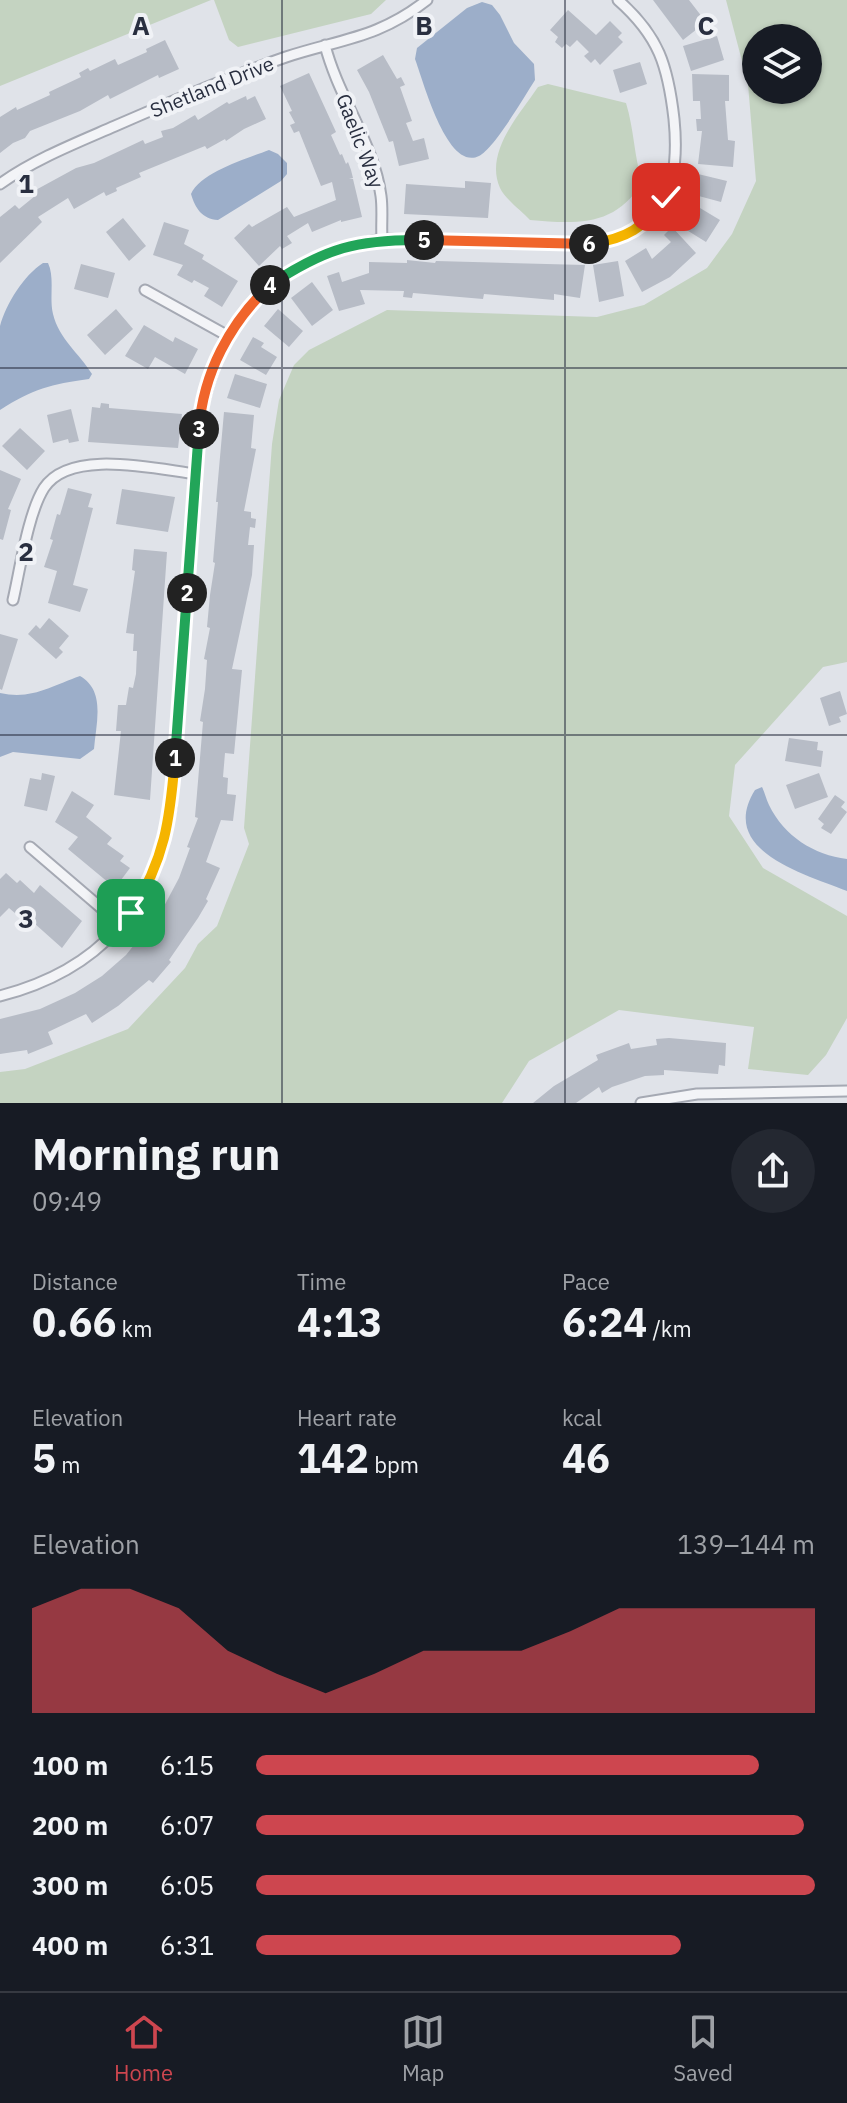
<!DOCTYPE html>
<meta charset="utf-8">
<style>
body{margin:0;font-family:"IBM Plex Sans",sans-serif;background:#242831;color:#f1f3f6;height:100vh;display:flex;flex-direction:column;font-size:30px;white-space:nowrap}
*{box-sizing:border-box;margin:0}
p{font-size:26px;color:#9ea1a6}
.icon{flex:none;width:44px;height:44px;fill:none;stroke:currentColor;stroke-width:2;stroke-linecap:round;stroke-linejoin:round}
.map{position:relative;height:1103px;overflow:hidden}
.drawer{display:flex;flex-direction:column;background:#171b24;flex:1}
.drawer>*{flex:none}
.controls{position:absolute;left:742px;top:24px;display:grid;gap:16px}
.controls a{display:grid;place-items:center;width:80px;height:80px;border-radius:50%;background:#171b24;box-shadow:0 2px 6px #0004;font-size:40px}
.pin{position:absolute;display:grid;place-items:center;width:68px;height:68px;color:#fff;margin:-34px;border-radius:16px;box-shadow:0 4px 12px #0006}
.km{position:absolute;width:40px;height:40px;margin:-20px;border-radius:50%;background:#222;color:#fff;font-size:22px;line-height:40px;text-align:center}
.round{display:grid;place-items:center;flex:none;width:84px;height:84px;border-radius:42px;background:#242831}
.head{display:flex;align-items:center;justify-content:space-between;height:136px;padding:0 32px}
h1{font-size:44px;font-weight:700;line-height:60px}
.metrics{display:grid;grid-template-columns:repeat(3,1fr);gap:12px;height:136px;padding:8px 32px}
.metrics div{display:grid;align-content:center}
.metrics b{font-size:40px;font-weight:700}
.metrics small{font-size:22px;font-weight:400}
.metrics p{font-size:22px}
.chart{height:224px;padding:16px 32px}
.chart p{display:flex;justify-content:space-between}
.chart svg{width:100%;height:144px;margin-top:8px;fill:#cd464f;opacity:.7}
ul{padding:0 32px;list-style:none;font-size:26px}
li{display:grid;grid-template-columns:128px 96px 1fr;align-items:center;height:60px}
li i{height:20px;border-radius:10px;background:#cd464f}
.tabs{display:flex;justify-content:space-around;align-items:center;height:112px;border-top:2px solid #363941;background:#171b24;font-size:22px;color:#9ea1a6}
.tabs a{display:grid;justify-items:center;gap:4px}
.tabs .on{color:#cd464f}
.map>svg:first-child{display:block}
.green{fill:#c4d3c1;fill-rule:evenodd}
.water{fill:#9caec9}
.building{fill:#b7bcc6}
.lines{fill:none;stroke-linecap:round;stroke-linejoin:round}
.street-casing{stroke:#a5a9b3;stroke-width:13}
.street{stroke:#f3f4f7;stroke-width:9}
.split-1-casing{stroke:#fff;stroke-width:16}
.split-2-casing{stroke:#fff;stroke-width:16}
.split-3-casing{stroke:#fff;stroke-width:16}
.split-4-casing{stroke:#fff;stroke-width:16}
.split-5-casing{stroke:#fff;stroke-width:16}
.split-6-casing{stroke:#fff;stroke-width:16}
.split-7-casing{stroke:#fff;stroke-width:16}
.split-1{stroke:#f5b400;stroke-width:10}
.split-2{stroke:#22a559;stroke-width:10}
.split-3{stroke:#22a559;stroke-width:10}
.split-4{stroke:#f0652b;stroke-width:10}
.split-5{stroke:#22a559;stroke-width:10}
.split-6{stroke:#f0652b;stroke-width:10}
.split-7{stroke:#f5b400;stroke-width:10}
.grid{fill:none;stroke:#292f40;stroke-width:2;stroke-opacity:0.55}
.labels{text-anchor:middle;stroke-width:8;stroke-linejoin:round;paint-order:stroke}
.street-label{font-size:20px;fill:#292f40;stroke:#f0f2f6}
.grid-label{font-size:26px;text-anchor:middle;font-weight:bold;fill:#292f40;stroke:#f0f2f6;stroke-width:8;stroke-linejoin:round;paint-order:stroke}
</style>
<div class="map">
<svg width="847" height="1103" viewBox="0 0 847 1103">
<rect width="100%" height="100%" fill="#e0e3e9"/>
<path class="green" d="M0,0h211l-211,86z
M214,0h172l-15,14 -133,33 -9,-7z
M726,0h121v662l-24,5 -88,98 -6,51 34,52 84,48v102l-21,37 -18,20 -60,-6 6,-42 -135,-17 -90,51 -27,42h-502v-31l25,-3 103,-40 57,-61 13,-24 19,-18 32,-82 -5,-16 28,-384 7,-44 15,-35 15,-15 78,-40 210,7 47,-12 63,-37 25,-34 24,-53 -8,-97zM756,38h52v52h-52z
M548,84l78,19c8,26 8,53 16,79 -26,45 -66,42 -112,38 -8,-9 -25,-21 -30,-32 -16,-36 20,-74 38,-101z"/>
<path class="water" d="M482,2l10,3 8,10 14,28 20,21 1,16c-11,17 -41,69 -56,76 -32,16 -56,-76 -64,-97l2,-11 50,-40z
M269,150l9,4 9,9v11l-6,7 -63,39c-16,-1 -23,-12 -27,-26 10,-22 55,-35 78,-44z
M43,263h5c7,15 1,34 5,51 6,25 26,39 39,60l-3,5c-38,5 -56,10 -89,31 0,-23 0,-63 0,-84 6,-22 24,-51 43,-63z
M80,676c26,15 16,47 14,73l-14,10 -67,-7 -13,5v-64c32,7 51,-7 80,-17z
M762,787c3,6 4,12 7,18 15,31 45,50 78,54v32c-42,-17 -130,-40 -92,-101z"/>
<path class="building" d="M653,0h36l17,22 -23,18z
M568,10l28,25 14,-14 12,12 -4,4 5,5 -23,23 -5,-6 -4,4 -7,-7 5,-4 -12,-12 -7,7 -4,-3 -4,4 -7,-6 3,-5 -8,-7z
M717,36l7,24 -33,11 -8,-25z
M165,40l14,29 -20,9 -1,-3 -48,24 -2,-4 -28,16 -50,20 -5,7 -12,5 -13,10v-36l16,-10 1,3 33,-15 -1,-3 32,-15 -2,-4 9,-5 2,3 25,-12 3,6 29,-13 -1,-3z
M383,55l14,24 4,-2 4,8 -5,2 12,34 -6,2 7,18 11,-3 5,21 -30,7 -6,-25 -4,1 -20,-50 -12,-22z
M640,62l7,22 -27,9 -7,-23z
M309,73l27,59 -5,3 9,20 2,-1 4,10 2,-2 3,8 2,8 -4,1h4l9,38 -21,5v-2l-29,12 -4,-9 -21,13 5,7 -10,6 -2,-3 -21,20 -25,-28 15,-14 3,3 35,-20 7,10 42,-17 -4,-18 -11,4 -22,-55 -5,2 -4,-8 5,-2 -6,-11 3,-1 -12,-25z
M692,74l37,1v26h-4l3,39 7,1 -2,26 -35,-3 4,-33h-5l-1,-12h5l-1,-18h-7z
M246,96l1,4 8,-4 11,23 -22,10 -18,12 -1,-2 -18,10 -2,-3 -66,27 2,4 -25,11 1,3 -11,5 -2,-4 -30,17 -6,-11 -30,19 4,5 -42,41v-46l15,-12 4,4 16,-13 -3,-4 44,-24 18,-5 49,-23 2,4 18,-7 -2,-6 12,-3 22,-13 3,5 29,-18 2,2z
M698,174l29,7 -6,21 -26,-7 5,-9 -5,-1z
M465,181l26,2 -3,35 -84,-4 2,-30 59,4z
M690,202l30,18 -14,22 -29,-18z
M123,218l23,28 -17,15 -23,-29z
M164,222l25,8 -5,14 20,11 -2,4 36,22 -16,26 -18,-11 5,-8 -15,-8 -2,3 -15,-8 6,-10 -30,-10z
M672,227l24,26 -26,24 -28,15 -17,-31 21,-13 6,11 19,-17 -7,-7z
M407,260l28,3 1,-2 149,4 -5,33 -26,-4v6l-70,-6 -1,5 -70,-6 -1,5 -9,-1 1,-6 -44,-1 5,14 -26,7 -12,-35 12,-4 3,10 27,-9v-11l38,1z
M618,261l6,35 -25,6 -6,-37z
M81,264l34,9 -7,25 -34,-9z
M312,282l21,28 -21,16 -21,-28z
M116,309l17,20 -28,26 -18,-20z
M278,309l25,22 -14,16 -25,-21z
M144,325l29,17 2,-5 23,12 -13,25 -30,-17 -7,12 -23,-13z
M253,337l11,6 -3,4 16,10 -11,18 -26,-15z
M235,374l32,10 -7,24 -33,-10z
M101,403l8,1v4l73,6 -4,34 -90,-6 4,-35 8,1z
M71,409l8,32 -10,2 -1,-4 -15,4 -6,-28z
M224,412l30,3 -3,33 5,1 -12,62 7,1v6l5,1 -1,9 -5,-1 -2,18h6l-2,30 -20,94 10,1 -8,84 -9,-1 -2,24 5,1 -1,16 9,1 -3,26 -12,-1 -15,42 14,6 -14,31 2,2 -10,17 -29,42 2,2 -18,21 -4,-3 -31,26 -26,17 -6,-9 -38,18 5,12 -25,10 -1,-4 -27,4v-35l40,-10 35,-16 27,-17 24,-21 36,-45 17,-32 11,-30 -3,-1 11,-29 -3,-1 8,-95 -3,-1 5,-32 2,-29 -3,-1 6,-31 -3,-1 3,-32 5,-32 -2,-1 5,-60h-2z
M20,428l25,23 -18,19 -25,-24z
M0,470l21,9 -13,30 3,1 -8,30 -3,-1z
M68,488l24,6 -4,13 5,1 -20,77 15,4 -8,23 -32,-9 9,-32 -13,-4 9,-27 -3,-1 7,-25 3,1z
M122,489l53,8 -7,35 -52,-8z
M134,549l33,3 -17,248 -36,-5 7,-64h-5l2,-26h8l3,-18 4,1 3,-14 1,-23h-4l1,-17 -8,-1 9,-62 -3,-1z
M49,618l20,18 -10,12 4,4 -7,7 -28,-25 8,-9 4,4z
M0,634l18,5 -16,51 -2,-1z
M840,691l7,23 -8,3 2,5 -12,4 -9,-28z
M789,738l29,4 -1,8 6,1 -2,16 -36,-6z
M42,773l13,3 -8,35 -23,-5 6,-28 11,2z
M819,773l9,24 -33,12 -9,-24z
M72,791l22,14 -8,12 26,21 -5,6 17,12 -4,5 10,7 -15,20 -47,-39 10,-12 -23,-15z
M835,795l10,7 -4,5 6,5 -16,22 -10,-6 3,-4 -6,-5z
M6,873l11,10 3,-3 14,13 6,-8 42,36 -20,27 -37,-33 -3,4 -13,-11 -9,9v-38z
M669,1038l57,5 -1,23 -6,-1 -1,9 -54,-4v5l-19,1 -33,11 -10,6 -3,-6 -23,16h-43l21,-17 44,-26 -2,-5 33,-12 2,6 26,-4 -1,-6z"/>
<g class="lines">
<defs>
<path id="street" d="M325,45c13,52 49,98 56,151 2,14 0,29 1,43
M0,184c35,-25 76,-41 115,-58 57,-25 113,-49 171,-69 55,-18 93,-19 141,-57
M145,290l83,46
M13,600c7,-30 15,-87 31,-112 26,-40 111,-19 152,-14
M30,847l91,78
M0,996c100,-26 154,-88 171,-189l29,-389c21,-105 75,-159 182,-179l208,5c74,-12 91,-55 84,-125 -6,-53 -15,-83 -56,-119
M641,1103l56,-9 150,-3"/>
</defs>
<use href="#street" class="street-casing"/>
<use href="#street" class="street"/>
</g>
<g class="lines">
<defs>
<path id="split-1" d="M131,913c34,-54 39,-93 44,-155"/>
<path id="split-2" d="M175,758l12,-165"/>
<path id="split-3" d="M187,593l12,-164"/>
<path id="split-4" d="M199,429c4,-56 31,-106 71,-144"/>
<path id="split-5" d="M270,285c55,-37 88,-46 154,-45"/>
<path id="split-6" d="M424,240l165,4"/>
<path id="split-7" d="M589,244c38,-5 55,-16 77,-47"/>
</defs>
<use href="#split-1" class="split-1-casing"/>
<use href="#split-2" class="split-2-casing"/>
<use href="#split-3" class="split-3-casing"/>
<use href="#split-4" class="split-4-casing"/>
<use href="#split-5" class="split-5-casing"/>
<use href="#split-6" class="split-6-casing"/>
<use href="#split-7" class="split-7-casing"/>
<use href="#split-1" class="split-1"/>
<use href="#split-2" class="split-2"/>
<use href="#split-3" class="split-3"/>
<use href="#split-4" class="split-4"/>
<use href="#split-5" class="split-5"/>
<use href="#split-6" class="split-6"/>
<use href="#split-7" class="split-7"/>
</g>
<path class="grid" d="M282,0v1103M565,0v1103M0,368h847M0,735h847"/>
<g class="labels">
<g class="street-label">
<text transform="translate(212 87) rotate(-22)" y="7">Shetland Drive</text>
<text transform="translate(360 141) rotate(69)" y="7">Gaelic Way</text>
</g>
</g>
<g class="grid-label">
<text x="141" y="35">A</text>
<text x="424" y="35">B</text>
<text x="706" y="35">C</text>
<text x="26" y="193">1</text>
<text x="26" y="561">2</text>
<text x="26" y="928">3</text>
</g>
</svg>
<div class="controls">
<a><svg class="icon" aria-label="layers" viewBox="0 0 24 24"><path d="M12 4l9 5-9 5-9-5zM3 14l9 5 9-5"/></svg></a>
</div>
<div class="pin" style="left:131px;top:913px;background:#1e9e55"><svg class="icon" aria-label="arrive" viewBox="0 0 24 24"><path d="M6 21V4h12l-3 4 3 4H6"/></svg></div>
<div class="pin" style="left:666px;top:197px;background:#d93025"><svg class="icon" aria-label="check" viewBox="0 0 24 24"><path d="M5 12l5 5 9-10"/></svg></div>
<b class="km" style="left:175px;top:758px">1</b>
<b class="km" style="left:187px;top:593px">2</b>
<b class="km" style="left:199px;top:429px">3</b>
<b class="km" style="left:270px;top:285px">4</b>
<b class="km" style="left:424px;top:240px">5</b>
<b class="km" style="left:589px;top:244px">6</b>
</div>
<section class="drawer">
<div class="head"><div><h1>Morning run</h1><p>09:49</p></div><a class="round"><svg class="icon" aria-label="share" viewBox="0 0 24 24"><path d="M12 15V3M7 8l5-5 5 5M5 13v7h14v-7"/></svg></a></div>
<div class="metrics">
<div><p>Distance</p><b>0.66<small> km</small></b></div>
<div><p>Time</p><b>4:13</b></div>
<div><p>Pace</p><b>6:24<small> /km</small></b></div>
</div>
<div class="metrics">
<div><p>Elevation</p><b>5<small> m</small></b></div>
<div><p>Heart rate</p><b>142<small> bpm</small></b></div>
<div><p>kcal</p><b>46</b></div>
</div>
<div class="chart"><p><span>Elevation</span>139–144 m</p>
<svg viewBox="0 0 160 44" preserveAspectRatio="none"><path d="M0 44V12L10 6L20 6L30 12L40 25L50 32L60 38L70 32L80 25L90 25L100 25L110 19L120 12L130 12L140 12L150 12L160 12V44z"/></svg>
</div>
<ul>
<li><b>100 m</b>6:15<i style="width:90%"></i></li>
<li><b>200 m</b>6:07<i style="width:98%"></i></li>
<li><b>300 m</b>6:05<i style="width:100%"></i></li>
<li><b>400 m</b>6:31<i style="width:76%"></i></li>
</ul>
</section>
<nav class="tabs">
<a class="on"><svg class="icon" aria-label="home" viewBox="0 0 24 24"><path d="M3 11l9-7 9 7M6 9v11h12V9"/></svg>Home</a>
<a><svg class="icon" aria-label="map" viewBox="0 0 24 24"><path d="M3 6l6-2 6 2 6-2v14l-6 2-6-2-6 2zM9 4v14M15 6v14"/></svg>Map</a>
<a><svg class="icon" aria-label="saved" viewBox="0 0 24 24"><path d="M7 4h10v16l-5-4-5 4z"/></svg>Saved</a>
</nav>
